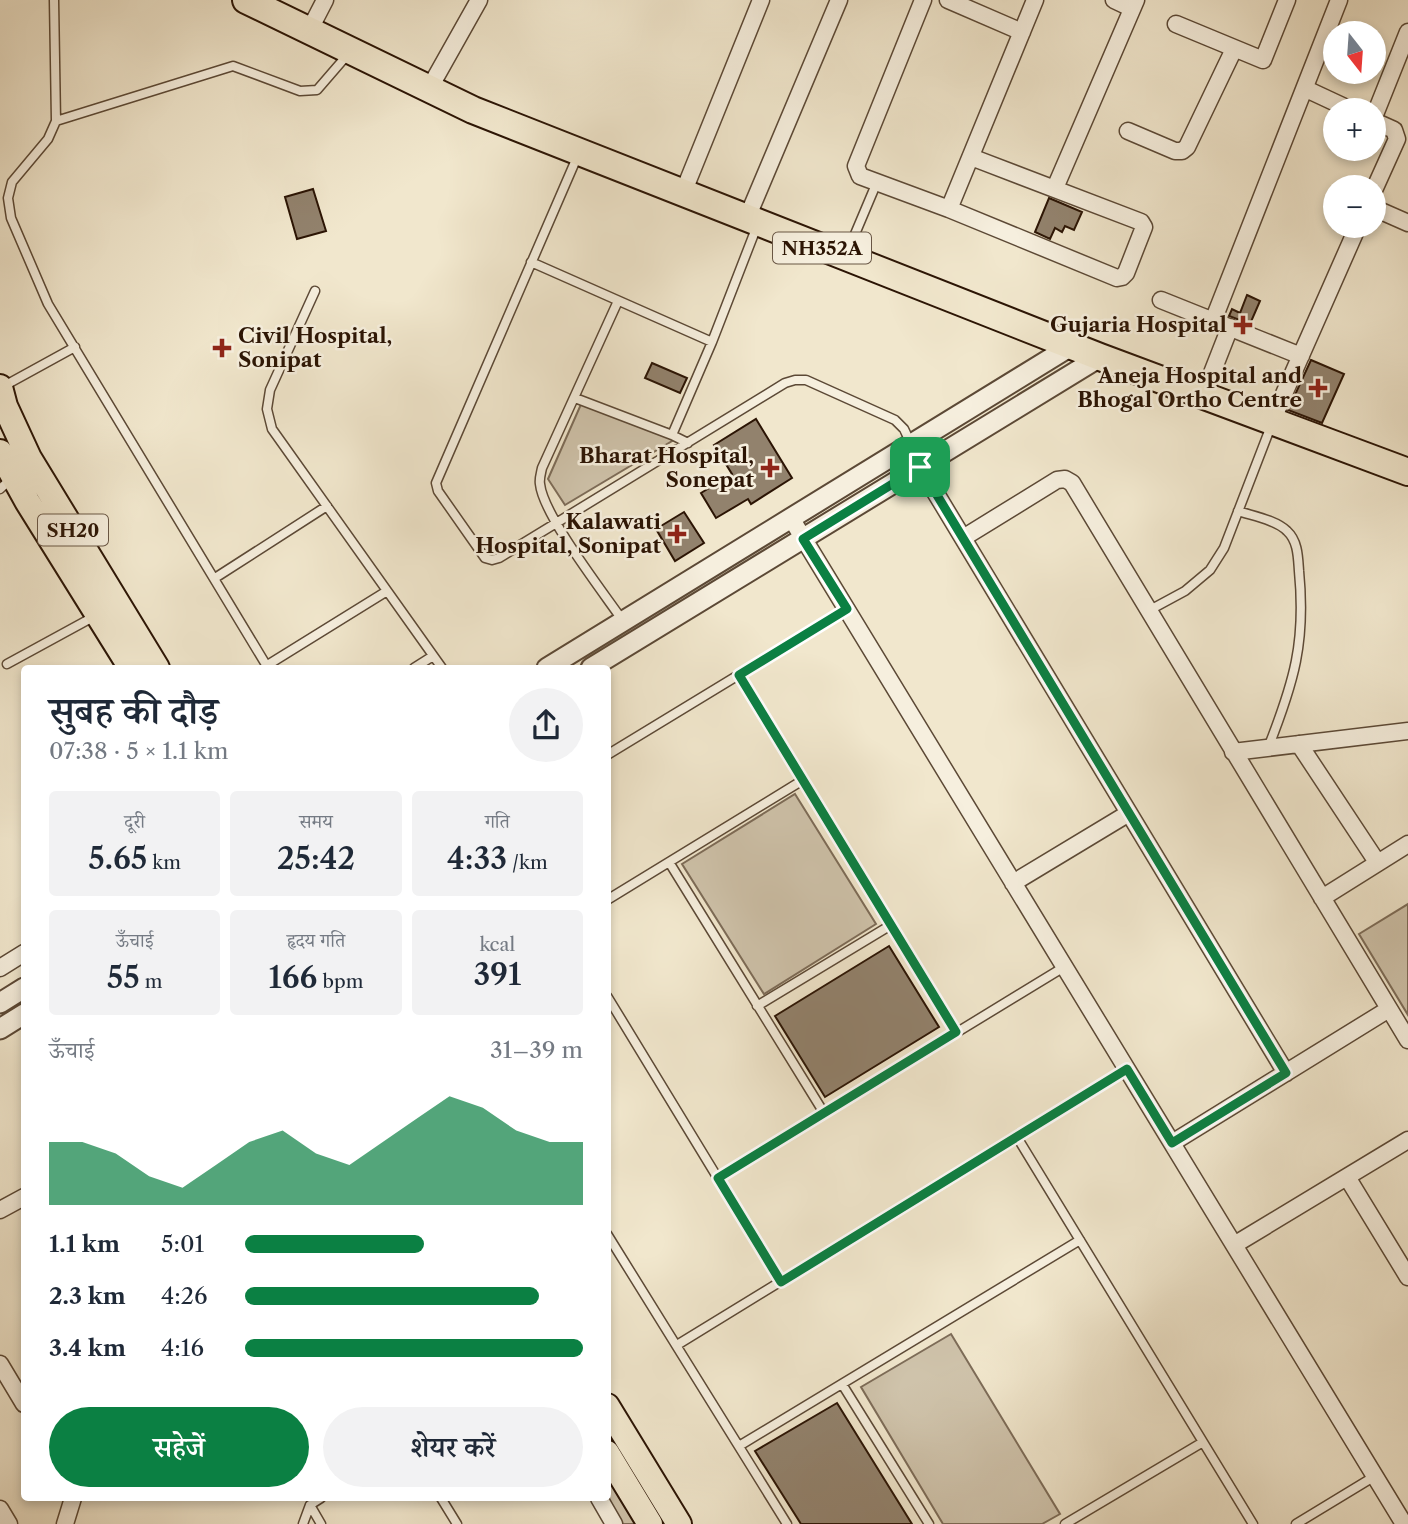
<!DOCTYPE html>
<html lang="hi">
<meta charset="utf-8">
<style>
body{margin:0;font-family:"Libre Caslon Text","Noto Serif Devanagari",serif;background:#f2f2f3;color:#1f2937;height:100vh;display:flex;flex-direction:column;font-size:26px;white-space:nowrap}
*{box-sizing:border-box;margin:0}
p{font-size:23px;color:#747a83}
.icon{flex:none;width:38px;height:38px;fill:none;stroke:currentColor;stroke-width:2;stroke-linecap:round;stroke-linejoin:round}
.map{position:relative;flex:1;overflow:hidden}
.panel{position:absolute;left:21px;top:665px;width:590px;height:836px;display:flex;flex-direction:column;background:#fff;border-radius:7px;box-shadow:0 4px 10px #0003}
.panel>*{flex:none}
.needle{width:46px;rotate:163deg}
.fabs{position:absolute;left:1323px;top:21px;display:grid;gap:14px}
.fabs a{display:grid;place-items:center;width:63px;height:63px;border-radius:50%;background:#fff;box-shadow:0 4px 10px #0003;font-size:35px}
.pin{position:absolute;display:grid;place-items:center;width:60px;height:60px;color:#fff;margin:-30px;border-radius:14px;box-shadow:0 4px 10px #0006}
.round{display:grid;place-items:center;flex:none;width:74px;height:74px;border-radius:37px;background:#f2f2f3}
.headline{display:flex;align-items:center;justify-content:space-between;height:119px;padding:0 28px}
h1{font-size:38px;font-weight:600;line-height:52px}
.stats{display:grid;grid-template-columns:repeat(3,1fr);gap:10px;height:119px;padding:7px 28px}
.stats div{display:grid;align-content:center;border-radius:7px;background:#f2f2f3;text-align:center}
.stats b{font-size:30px;font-weight:600}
.stats small{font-size:19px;font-weight:400}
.stats p{font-size:19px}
.chart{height:196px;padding:14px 28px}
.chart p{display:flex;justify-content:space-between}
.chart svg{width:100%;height:126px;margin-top:7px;fill:#0b8043;opacity:.7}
.primary-button{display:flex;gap:14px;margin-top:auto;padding:14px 28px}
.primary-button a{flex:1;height:80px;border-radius:42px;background:#0b8043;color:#fff;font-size:28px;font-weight:600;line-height:80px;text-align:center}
.primary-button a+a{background:#f2f2f3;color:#1f2937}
ul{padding:0 28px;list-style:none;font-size:23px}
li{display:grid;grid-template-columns:112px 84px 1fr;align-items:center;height:52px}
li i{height:18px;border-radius:9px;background:#0b8043}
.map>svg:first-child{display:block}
.green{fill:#cfc3ab;stroke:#7d6c58;stroke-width:2}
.building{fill:#92826d;stroke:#2b1404;stroke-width:2}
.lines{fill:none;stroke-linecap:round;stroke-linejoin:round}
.service-casing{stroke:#5c4936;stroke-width:11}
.minor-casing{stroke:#5c4936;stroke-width:19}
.tertiary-casing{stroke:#5c4936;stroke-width:23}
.primary-casing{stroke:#2b1404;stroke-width:28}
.trunk-casing{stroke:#2b1404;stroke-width:30}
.service{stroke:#f6efde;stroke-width:8}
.minor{stroke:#f6efde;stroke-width:16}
.tertiary{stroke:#f6efde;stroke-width:19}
.primary{stroke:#f1e7cd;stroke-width:24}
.trunk{stroke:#f1e7cd;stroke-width:26}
.route-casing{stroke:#fff;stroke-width:14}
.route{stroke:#0b8043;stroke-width:9}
.poi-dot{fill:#8f2418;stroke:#f6efde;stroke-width:2.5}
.labels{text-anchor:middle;stroke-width:5;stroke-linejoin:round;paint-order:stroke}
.shield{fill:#f6efde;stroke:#685645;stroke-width:2}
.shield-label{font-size:19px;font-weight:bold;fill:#2b1404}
.poi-label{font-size:21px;font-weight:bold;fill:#2b1404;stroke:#f6efde;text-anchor:end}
</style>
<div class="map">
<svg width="1408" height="1524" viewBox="0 0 1408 1524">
<rect width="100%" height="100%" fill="#f1e7cd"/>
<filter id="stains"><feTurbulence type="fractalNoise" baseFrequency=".00286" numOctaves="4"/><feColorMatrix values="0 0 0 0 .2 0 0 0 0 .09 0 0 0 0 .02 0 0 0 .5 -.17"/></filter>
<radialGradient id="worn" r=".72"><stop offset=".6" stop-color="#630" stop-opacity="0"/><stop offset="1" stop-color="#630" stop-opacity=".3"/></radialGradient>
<path class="green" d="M582,402l87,27 3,12 -107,64 -17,-26z
M795,794l81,130 -112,70 -82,-130z
M1408,904v111l-49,-81z
M951,1334l109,180 -18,10h-99l-82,-137z
M607,1464l36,60h-21l-15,-26z"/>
<path class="building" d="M313,189l13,42 -29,8 -12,-42z
M1049,198l33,14 -8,18 -9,-4 -3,6 -7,-4 -5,11 -15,-7z
M1247,295l13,6 -10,23 -21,-8 3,-7 8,4z
M1311,360l33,14 -22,49 -34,-13z
M652,363l35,15 -7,15 -35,-15z
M756,419l36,59 -41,26 -3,-5 -32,19 -15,-25 31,-19 -18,-29z
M684,512l20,31 -29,18 -19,-32z
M889,946l50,81 -114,70 -50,-81z
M837,1403l44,71 31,50h-111l-46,-73z"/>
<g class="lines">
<defs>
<path id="service" d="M54,0l2,121 -8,18 -36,43 -4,16 3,20 37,86 220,364
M56,121l177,-55 67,25 17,-1 32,-37
M578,155l-142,328 2,8 47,67 7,2 7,-2 286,-175 10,-3h11l89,40 9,9 7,15
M847,253l30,-71
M531,262l181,80
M315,291l-45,99 -3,19 5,20 170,239
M618,301l-76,167c-1,5 -3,11 -2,16 3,31 63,108 83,137
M4,386l71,-39
M575,398l97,37
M688,443l-16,-8 40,-93 45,-116
M0,489l11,-10
M1238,511c15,5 38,9 49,20 11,10 11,26 12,40 7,71 -5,111 -31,177
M215,578l112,-72
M1148,611l37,-20 25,-21 14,-22 47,-122
M7,664l88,-48
M266,666l121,-75
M414,668l19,-12
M739,675l217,358
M607,755l240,-146
M669,862l155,251
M607,900l196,-120
M607,996l174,286
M757,1006l134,-81
M1017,1137l236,387
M718,1178l346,-211
M607,1234l180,290
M677,1345l450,-276
M842,1384l87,140
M739,1446l341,-206
M441,1498l16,26
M310,1505l11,19
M303,1524l7,-19 11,-7
M1065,1524l138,-82
M1296,1524l79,-48"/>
<path id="minor" d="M923,0l-67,166 4,10 89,33 168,69 5,-1 4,-4 18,-46 -3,-5 -170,-65
M948,0l74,32
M1114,0l17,8
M1176,24l87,36 24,-60
M309,31l16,-31
M429,89l50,-89
M1306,89l45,21
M1374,117l34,-85
M1374,121l20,9 3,9 -23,51
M1128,131l47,20h7l5,-4 47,-98
M1055,188l81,-188
M683,193l78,-193
M1374,208l34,15
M949,209l86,-209
M747,218l92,-218
M1161,300l140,56
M1213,321l126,-321
M1203,396l27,-69
M1272,421l86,-195
M911,444l9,23 366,606
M791,518l613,1006
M963,538l94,-58 8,-1 7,4 336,557
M1299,744l78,118
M1233,752l175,-21
M1013,883l116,-70
M1322,898l86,-54
M0,968l24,-15
M1172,1143l217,-134
M1347,1177l61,100
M0,1210l24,-13
M1234,1245l174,-105
M0,1364l24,40
M599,1498l15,26
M0,1509l9,15
M65,1524l8,-26"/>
<path id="tertiary" d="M547,668l524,-322
M591,668l509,-311
M0,1003l24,-15
M0,1029l24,-15"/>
<path id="primary" d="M0,387l5,19 24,52 128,210
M0,452l27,49 104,167
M607,1406l72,118
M607,1453l43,71"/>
<path id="trunk" d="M246,0l227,110 627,247 308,115"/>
</defs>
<use href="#service" class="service-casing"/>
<use href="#minor" class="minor-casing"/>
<use href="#tertiary" class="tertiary-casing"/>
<use href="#primary" class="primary-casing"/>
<use href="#trunk" class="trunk-casing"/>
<use href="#service" class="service"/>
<use href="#minor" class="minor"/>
<use href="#tertiary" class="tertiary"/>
<use href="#primary" class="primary"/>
<use href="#trunk" class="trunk"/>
</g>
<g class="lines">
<defs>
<path id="route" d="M920,467l366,606 -114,70 -45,-74 -346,213 -63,-104 238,-146 -217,-357 108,-66 -44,-70z"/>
</defs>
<use href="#route" class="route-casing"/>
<use href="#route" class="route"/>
</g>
<g class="poi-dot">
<path d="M1239.5 314.5h7v7h7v7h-7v7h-7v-7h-7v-7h7z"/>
<path d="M218.5 337.5h7v7h7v7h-7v7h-7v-7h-7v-7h7z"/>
<path d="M1314.5 377.5h7v7h7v7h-7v7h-7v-7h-7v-7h7z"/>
<path d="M766.5 457.5h7v7h7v7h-7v7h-7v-7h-7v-7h7z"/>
<path d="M673.5 523.5h7v7h7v7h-7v7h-7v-7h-7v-7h7z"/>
</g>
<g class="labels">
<g class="shield">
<rect x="773" y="232.5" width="98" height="31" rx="5"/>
<rect x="38" y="514.5" width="70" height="31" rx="5"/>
</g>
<g class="shield-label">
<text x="822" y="255">NH352A</text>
<text x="73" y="537">SH20</text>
</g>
<g class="poi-label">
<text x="1227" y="332">Gujaria Hospital</text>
<text x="238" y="343" text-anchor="start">Civil Hospital,<tspan x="238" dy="24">Sonipat</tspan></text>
<text x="1302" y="383">Aneja Hospital and<tspan x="1302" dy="24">Bhogal Ortho Centre</tspan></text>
<text x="754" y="463">Bharat Hospital,<tspan x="754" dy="24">Sonepat</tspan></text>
<text x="661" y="529">Kalawati<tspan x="661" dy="24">Hospital, Sonipat</tspan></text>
</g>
</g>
<rect width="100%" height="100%" filter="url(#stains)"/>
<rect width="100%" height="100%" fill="url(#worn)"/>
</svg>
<div class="fabs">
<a><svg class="needle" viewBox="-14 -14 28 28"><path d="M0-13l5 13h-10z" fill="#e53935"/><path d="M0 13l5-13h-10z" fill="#747a83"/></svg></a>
<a>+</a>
<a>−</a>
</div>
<div class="pin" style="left:920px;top:467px;background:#1e9e55"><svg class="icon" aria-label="arrive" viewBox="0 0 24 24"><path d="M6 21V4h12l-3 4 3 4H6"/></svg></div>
<section class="panel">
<div class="headline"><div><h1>सुबह की दौड़</h1><p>07:38 · 5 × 1.1 km</p></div><a class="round"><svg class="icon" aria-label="share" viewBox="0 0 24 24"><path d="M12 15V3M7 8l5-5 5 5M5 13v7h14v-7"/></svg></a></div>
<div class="stats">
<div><p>दूरी</p><b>5.65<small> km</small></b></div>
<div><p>समय</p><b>25:42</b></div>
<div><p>गति</p><b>4:33<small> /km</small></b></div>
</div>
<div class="stats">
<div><p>ऊँचाई</p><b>55<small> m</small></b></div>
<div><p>हृदय गति</p><b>166<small> bpm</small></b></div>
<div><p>kcal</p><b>391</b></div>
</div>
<div class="chart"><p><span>ऊँचाई</span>31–39 m</p>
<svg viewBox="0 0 160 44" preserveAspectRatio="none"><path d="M0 44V22L10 22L20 26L30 34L40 38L50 30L60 22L70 18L80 26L90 30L100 22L110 14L120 6L130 10L140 18L150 22L160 22V44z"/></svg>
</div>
<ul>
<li><b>1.1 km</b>5:01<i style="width:53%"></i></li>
<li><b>2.3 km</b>4:26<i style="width:87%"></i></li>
<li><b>3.4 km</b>4:16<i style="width:100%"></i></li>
</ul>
<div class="primary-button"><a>सहेजें</a><a>शेयर करें</a></div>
</section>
</div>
